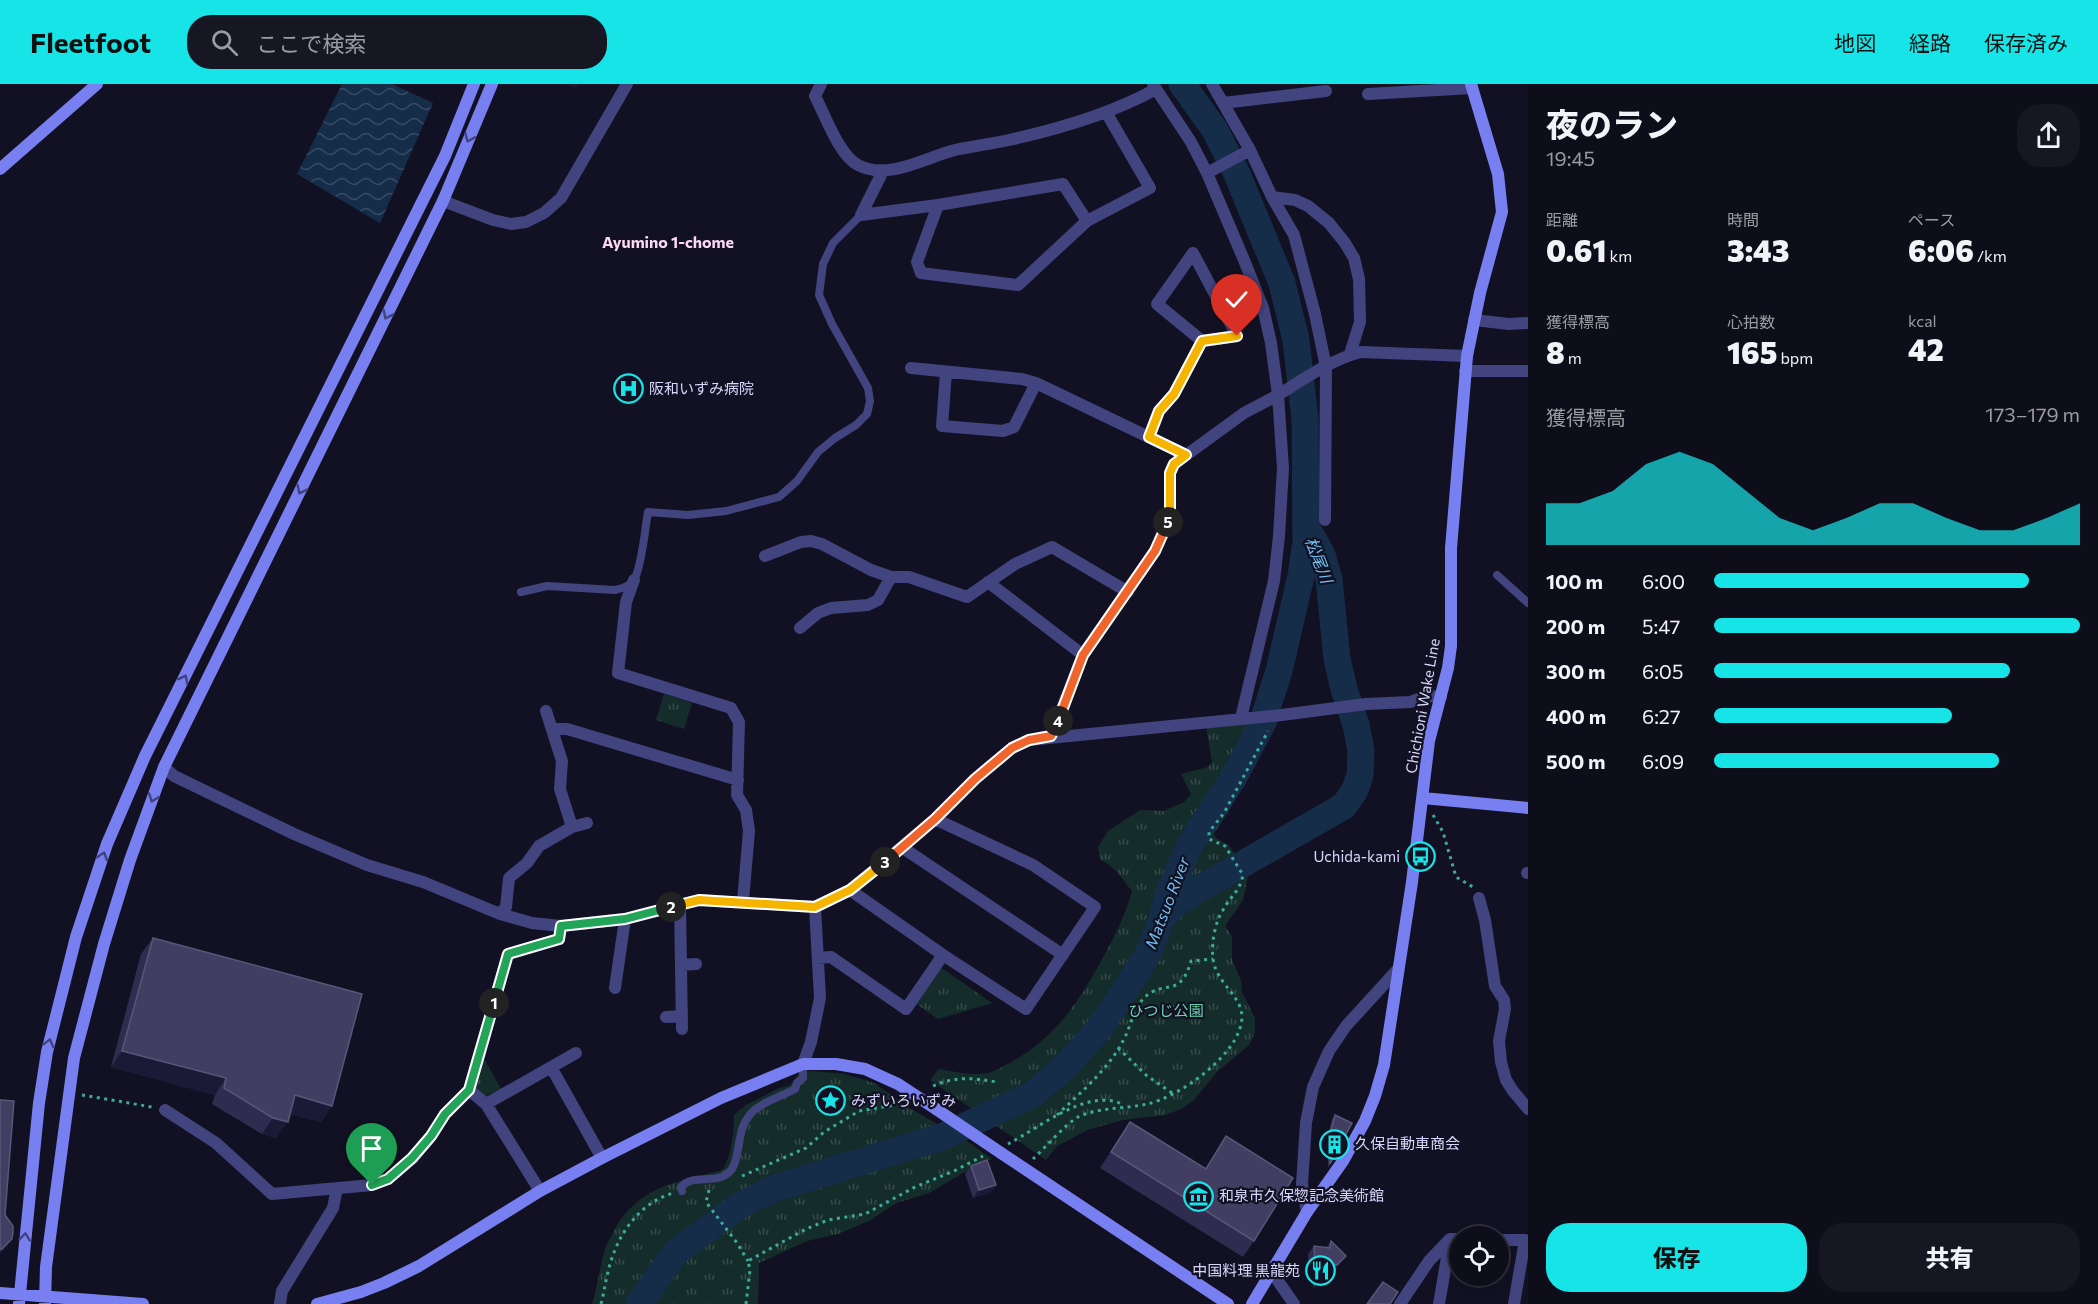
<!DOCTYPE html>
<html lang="ja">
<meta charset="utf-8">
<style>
body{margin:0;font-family:Commissioner,"Noto Sans JP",sans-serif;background:#171623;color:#f1f3f6;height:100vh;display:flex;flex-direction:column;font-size:22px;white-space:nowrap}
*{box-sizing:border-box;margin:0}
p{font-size:20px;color:#9b9ca2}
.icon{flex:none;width:33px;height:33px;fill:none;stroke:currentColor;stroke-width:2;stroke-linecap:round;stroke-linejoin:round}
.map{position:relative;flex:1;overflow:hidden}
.sheet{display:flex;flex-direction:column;background:#0e0d1a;width:570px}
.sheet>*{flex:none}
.buttons{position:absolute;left:1449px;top:1142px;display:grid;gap:12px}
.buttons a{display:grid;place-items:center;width:60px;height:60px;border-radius:50%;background:#0e0d1a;box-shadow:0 3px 9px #0003,0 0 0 2px #2e2d39;font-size:30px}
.pin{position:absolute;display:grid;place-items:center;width:51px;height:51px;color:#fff;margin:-62px -26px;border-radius:50% 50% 50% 0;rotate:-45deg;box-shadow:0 0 6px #0007}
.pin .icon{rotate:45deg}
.km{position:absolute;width:30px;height:30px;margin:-15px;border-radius:50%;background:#222;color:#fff;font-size:16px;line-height:30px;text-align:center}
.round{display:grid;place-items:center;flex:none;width:63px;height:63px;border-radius:24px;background:#171623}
.overview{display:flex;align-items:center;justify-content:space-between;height:102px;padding:0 18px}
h1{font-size:33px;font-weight:800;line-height:45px}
.metrics{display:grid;grid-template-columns:repeat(3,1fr);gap:9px;height:102px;padding:6px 18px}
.metrics div{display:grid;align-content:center}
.metrics b{font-size:30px;font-weight:800}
.metrics small{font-size:16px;font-weight:400}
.metrics p{font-size:16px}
.chart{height:168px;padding:12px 18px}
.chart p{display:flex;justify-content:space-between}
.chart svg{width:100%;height:108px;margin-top:6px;fill:#17e4e7;opacity:.7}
.action{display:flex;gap:12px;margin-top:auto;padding:12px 18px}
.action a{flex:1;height:69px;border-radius:24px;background:#17e4e7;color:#111;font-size:24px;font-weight:800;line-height:69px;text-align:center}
.action a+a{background:#171623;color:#f1f3f6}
ul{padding:0 18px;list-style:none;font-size:20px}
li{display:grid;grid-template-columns:96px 72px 1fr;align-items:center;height:45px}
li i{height:15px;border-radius:8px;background:#17e4e7}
header{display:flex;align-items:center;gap:36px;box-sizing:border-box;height:84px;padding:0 30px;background:#17e4e7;color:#111}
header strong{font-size:28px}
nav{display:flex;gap:33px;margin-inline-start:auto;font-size:21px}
.search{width:420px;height:54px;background:#171623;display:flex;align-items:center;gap:15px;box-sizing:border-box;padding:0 21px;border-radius:24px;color:#9b9ca2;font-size:22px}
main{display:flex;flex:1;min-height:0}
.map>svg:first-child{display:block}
.park{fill:url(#park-tufts)}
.water{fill:url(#water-waves)}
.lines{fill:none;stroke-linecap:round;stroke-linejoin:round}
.river{stroke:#152d49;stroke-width:27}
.path{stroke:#3bab9a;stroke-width:3;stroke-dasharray:3 4.5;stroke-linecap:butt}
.lane{stroke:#41447e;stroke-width:8}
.street{stroke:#41447e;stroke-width:12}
.secondary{stroke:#7880f1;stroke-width:12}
.secondary-bridge{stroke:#7880f1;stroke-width:12}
.wall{fill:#302c4f}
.shaded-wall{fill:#1c1936}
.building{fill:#423e61;stroke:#59567a;stroke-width:1.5}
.oneway{stroke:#404380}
.split-1-casing{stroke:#fff;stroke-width:12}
.split-2-casing{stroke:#fff;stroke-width:12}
.split-3-casing{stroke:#fff;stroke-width:12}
.split-4-casing{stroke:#fff;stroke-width:12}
.split-5-casing{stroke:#fff;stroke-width:12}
.split-6-casing{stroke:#fff;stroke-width:12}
.split-1{stroke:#22a559;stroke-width:8}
.split-2{stroke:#22a559;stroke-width:8}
.split-3{stroke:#f5b400;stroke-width:8}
.split-4{stroke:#f0652b;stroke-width:8}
.split-5{stroke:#f0652b;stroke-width:8}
.split-6{stroke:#f5b400;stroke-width:8}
.labels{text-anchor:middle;stroke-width:4.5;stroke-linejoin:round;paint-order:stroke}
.poi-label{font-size:15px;fill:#d8d7fb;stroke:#121123;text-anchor:start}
.street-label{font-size:15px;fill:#d8d7fb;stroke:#121123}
.park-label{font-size:15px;fill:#6ad4b0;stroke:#121123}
.neighbourhood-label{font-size:16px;font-weight:bold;fill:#fbd9f2;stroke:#121123}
.water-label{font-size:16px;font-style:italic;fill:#70c0f1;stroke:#121123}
</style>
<header>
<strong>Fleetfoot</strong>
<div class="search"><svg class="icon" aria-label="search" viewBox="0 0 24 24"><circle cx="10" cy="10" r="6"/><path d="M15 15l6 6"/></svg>ここで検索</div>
<nav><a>地図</a><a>経路</a><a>保存済み</a></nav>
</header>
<main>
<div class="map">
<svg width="1528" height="1220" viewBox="0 0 1528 1220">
<defs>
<pattern id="park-tufts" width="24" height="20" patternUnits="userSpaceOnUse" patternTransform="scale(1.5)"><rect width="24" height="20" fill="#152d2a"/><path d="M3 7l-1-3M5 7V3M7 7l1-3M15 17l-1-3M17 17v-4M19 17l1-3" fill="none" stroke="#364b4a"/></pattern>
<pattern id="water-waves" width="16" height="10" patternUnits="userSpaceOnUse" patternTransform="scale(1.5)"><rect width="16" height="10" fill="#152d49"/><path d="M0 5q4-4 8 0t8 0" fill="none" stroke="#364b64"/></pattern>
</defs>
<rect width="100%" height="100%" fill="#121123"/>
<path class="park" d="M664,610l28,9 -8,26 -28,-9z
M1282,631l-55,99 -13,20 2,4 13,7 19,31 -5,24 -18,26 7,11v23l9,20 1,12 13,26v15l-6,12 -32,27 -23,28 -13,9 -16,6 -42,5 -36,10 -31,17 -10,13 -116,-80 9,-11c16,3 34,7 50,4 7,-2 14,-7 21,-10 47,-26 70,-63 95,-109 11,-20 21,-41 27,-63 -9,-11 -18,-26 -32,-31l-2,-13 10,-16 32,-21 24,1 20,-9 7,-8 -10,-20 27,-7 4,-5 -6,-36z
M940,883l52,36 -54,16 -23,-16z
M483,973l18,32 -16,7 -8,-5 -2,-7z
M812,987l32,3 30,9 37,26 56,32 25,18 -17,7 -46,27 -33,10 -25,17 -33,14 -31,7 -48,22 -1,41h-166c7,-22 8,-48 19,-68 25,-50 63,-53 112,-66 9,-18 11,-36 11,-55l12,-10 31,-16 13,-4 9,-12z"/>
<path class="water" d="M342,0h50l41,19 -53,120 -83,-49z"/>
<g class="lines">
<path class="river" d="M1162,834l17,-17 15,-9 150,-86 11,-16 5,-15 1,-25 -5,-25 -12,-36 -7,-30 -8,-80 -7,-24 -16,-29
M639,1220l36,-51 65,-48 36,-17 168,-52 89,-42 34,-29 31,-35 28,-41 23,-37 13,-34 6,-23 22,-51 44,-67 28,-53 17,-53 22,-95 5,-34 -1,-123 -9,-79 -14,-57 -45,-109 -22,-44 -33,-46"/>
<path class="path" d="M1433,731l10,17 13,45 17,10
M1118,964l28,27 26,18
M933,1002c22,-10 41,-8 64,-4
M82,1011l70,12
M1057,1031c23,-22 52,-46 67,-76 7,-13 9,-30 20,-41 20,-20 36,2 47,-37l22,-2
M1008,1060c31,-16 81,-58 116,-39
M1033,1075c11,-10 35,-38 47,-43 22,-9 45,-7 67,-12 32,-7 84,-45 93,-76 10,-30 -23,-40 -27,-69 -2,-15 2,-37 10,-49 8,-15 16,-17 20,-35l-18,-29 -16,-7v-7l15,-19 44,-82
M742,1092l64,-28 18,-16 35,-21 36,-6
M709,1106l-3,12 31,41 11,18
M601,1220c3,-11 4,-21 7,-32 8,-35 29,-68 65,-79
M746,1220l4,-34 -2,-9 58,-32 22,-9 37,-6 50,-27 39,-16 29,-15"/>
<path class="lane" d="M1497,491l31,28
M521,508l26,-6 68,4c8,-2 16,-4 20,-12 7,-14 10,-49 13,-66l40,3 38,-4 53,-14 18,-16 21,-29 17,-14 21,-13 11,-11 3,-13 -2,-13 -36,-64 -13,-29 4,-31 10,-21 28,-28
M682,1107l-1,-4c12,-15 38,0 51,-18 5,-8 6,-21 8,-31 5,-33 30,-36 55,-49l2,-6 6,-5v-14"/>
<path class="street" d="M821,0l-6,12c10,19 24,59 43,69 30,16 68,-8 97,-15 18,-4 37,-6 54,-10 50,-11 102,-26 147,-51l-3,-5
M1212,0l38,66 22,47 22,38 21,79 11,53 -1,153
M1368,10l104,-6
M1223,19l103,-12
M883,87l-22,44 77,-10
M1207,89l43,-23
M1272,113l23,3 13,6 21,17 16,20 9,15 5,21 1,43 -10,32
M443,117l50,19 18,4 15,-2 18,-9 17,-15 66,-114
M1087,137l-24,-37 -125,21 -21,57 4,11 97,12 69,-64 63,-33 -44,-76
M1193,169l44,83 -35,5 -45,-37z
M1474,236l35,4 19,-1
M911,284l111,11 14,4 150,72
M1465,287h63
M946,288l-4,54 61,5 11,-4 22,-44
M1149,353l10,-26 15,-17 28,-53
M765,472l36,-14 10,-1 11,3 49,26 20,7h18l58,20 48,-33 37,-17 76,45
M634,496l-8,22 -8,71 113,35 8,14 -2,73 9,15 3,21 -6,70
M988,498l95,73
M800,544l18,-15 13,-5 37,-3 10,-5 13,-23
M1241,634l33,-137 5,-45 4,-68 -5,-73c26,-16 54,-36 83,-43l106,4
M552,645h15l171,51
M1051,652l32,-81 72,-104 15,-35v-43l4,-9 70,-51 34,-18 -7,-52 -8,-35 -19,-48 -37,-87 -16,-31 -35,-53
M164,683l10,9 120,58 73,31 56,17 77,32 32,9 29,3 64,-7 74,-19 116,7 35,-17 85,-71 40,-40 37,-31 17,-8 253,-25 84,-11 44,-2 18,-6 13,1
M572,743l15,-4
M903,764l160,107
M1527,789h1
M850,806l93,65 83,54 69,-102 -62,-42 -98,-46
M1479,814l6,22 10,66 9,14 1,9 -6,32 2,21 5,18 7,11 15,18
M680,820l2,125
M500,830l6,-7 3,-29 18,-15 12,-17 33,-19 -12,-38 2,-28 -16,-50
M818,874l13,-1 75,52 37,-54
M681,881l15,-1
M615,904l10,-69
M666,933l16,-1
M803,980l8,-22 9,-44 -5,-91
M551,983l51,91
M469,1006l17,14 54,87
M486,1020l90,-51
M165,1026l51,33 56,51 100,-9 16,-6 24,-20 19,-23 14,-22 24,-24 39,-136 51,-15 2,-13
M1307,1128l-5,-28 4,-61 7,-36 16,-36 17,-25 52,-57
M1498,1156h27l-11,64
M1271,1187l23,33
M280,1220l2,-13 51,-83 4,-20
M1400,1220l29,-43 21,-22h10
M1439,1220l11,-64"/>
<path class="secondary" d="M0,85l97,-85
M1423,714l105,10
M1001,1069l227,151
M0,1209l143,11
M19,1220l20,-201 8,-51 29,-115 31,-93 38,-88 300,-600 29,-72
M45,1220l1,-37 28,-209 30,-114 26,-84 34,-93 279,-566 49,-117
M317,1220l44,-12 23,-9 35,-17 121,-75 62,-33 119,-60 82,-34h33l29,5 33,15 38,25
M1252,1220l55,-92 36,-51 22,-40 10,-25 9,-31 28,-183 17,-141 19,-73 3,-22v-98l16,-192 13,-63 22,-81 -4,-38 -27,-90"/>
<path class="secondary-bridge" d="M936,1025l65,44"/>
</g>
<path class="wall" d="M153,854l179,168 -11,16 -31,-8 -14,24 -14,-4 -50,-30 3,-9 -104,-28 30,-113z
M1335,1031l-5,49 -2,4v-33l4,-16z
M1130,1038l75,47 21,-33 28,105 -11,16 -143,-89z
M971,1082l25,19 -6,8 -17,5 -8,-24z
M1331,1157l9,23 -9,9 -1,-1 -16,16 -5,-12 -1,-22 6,-8 12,2z"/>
<path class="shaded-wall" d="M566,0h12l-2,4z
M122,967l104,27 -11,17 -104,-28z
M295,1011l37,11 -11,16 -38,-10z
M273,1034l15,4 -12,16 -14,-4z
M996,1101l-6,8 -17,5 6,-8z
M12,1155l-12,16v-5z
M1346,1172l-6,8 -9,9 6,-8z
M1336,1180l-6,8 -16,16 6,-8z"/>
<path class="building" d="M153,854l209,56 -30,112 -37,-11 -7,27 -15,-4 -49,-30 2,-10 -104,-27z
M0,1016l14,1 -9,114 8,11v6l-1,7 -10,10 -2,1z
M1335,1031l17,8 -22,41 1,-34z
M1130,1038l76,47 20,-33 67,42 -39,63 -143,-89z
M987,1076l9,25 -17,5 -8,-24z
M1331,1157l15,15 -9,9 -1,-1 -16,16 -5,-12 -1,-22 16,2z
M1383,1198l15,10 -8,12h-23z"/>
<defs><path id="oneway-chevron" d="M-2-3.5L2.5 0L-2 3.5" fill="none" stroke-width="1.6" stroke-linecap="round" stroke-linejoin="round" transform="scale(1.5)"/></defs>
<g class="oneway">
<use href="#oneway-chevron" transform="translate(469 54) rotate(113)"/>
<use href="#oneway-chevron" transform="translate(387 231) rotate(116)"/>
<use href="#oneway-chevron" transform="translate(301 406) rotate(116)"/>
<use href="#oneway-chevron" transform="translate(184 595) rotate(-63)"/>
<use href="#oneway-chevron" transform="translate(153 714) rotate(110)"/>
<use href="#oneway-chevron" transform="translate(103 772) rotate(-72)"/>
<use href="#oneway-chevron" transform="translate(49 959) rotate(-76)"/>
<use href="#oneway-chevron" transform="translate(25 1153) rotate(-84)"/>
</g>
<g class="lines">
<defs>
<path id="split-1" d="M372,1101l16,-6 24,-21 19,-22 14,-22 24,-24 25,-87"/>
<path id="split-2" d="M494,919l14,-49 51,-15 2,-13 64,-7 46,-12"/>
<path id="split-3" d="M671,823l28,-7 116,7 35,-17 35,-28"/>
<path id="split-4" d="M885,778l50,-43 40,-40 37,-31 17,-8 22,-4 7,-15"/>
<path id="split-5" d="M1058,637l25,-66 72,-104 13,-29"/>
<path id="split-6" d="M1168,438l2,-6v-43l4,-9 12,-9 -37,-18 10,-26 15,-17 28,-53 35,-5"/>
</defs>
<use href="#split-1" class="split-1-casing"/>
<use href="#split-2" class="split-2-casing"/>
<use href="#split-3" class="split-3-casing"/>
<use href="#split-4" class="split-4-casing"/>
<use href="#split-5" class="split-5-casing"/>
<use href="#split-6" class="split-6-casing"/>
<use href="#split-1" class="split-1"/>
<use href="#split-2" class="split-2"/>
<use href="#split-3" class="split-3"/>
<use href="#split-4" class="split-4"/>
<use href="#split-5" class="split-5"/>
<use href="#split-6" class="split-6"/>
</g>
<defs>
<symbol id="hospital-ring" viewBox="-11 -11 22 22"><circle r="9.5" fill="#121123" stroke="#17e4e7" stroke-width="1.5"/><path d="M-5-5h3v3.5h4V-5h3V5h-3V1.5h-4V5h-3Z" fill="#17e4e7"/></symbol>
<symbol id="bus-ring" viewBox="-11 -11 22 22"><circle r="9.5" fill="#121123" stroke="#17e4e7" stroke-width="1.5"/><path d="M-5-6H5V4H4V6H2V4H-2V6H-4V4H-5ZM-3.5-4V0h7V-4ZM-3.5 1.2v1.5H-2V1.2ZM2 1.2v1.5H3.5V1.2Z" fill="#17e4e7"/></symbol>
<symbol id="sight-ring" viewBox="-11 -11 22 22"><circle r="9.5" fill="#121123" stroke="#17e4e7" stroke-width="1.5"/><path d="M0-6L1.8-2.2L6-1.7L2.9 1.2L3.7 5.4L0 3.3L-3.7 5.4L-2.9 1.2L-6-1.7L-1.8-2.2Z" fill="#17e4e7"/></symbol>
<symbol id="building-ring" viewBox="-11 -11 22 22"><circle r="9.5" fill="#121123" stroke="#17e4e7" stroke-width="1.5"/><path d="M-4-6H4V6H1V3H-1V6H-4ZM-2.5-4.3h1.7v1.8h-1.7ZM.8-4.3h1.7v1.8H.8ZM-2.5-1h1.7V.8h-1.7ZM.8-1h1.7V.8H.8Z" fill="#17e4e7"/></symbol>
<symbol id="museum-ring" viewBox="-11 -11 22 22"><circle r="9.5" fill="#121123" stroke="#17e4e7" stroke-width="1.5"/><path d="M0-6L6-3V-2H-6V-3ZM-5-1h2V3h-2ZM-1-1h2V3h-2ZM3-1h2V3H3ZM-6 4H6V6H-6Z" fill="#17e4e7"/></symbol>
<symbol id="restaurant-ring" viewBox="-11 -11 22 22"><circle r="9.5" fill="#121123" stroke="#17e4e7" stroke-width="1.5"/><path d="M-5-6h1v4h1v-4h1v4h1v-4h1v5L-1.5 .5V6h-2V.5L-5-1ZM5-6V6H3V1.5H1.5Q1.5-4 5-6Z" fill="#17e4e7"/></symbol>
</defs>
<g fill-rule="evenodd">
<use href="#hospital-ring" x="612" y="288" width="33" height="33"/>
<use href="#bus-ring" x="1404" y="756" width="33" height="33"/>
<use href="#sight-ring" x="814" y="1000" width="33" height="33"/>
<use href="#building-ring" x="1318" y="1044" width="33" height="33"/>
<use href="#museum-ring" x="1182" y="1096" width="33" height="33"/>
<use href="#restaurant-ring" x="1304" y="1170" width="33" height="33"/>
</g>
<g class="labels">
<g class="poi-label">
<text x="649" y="310">阪和いずみ病院</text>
<text x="1400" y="778" text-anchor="end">Uchida-kami</text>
<text x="851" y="1022">みずいろいずみ</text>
<text x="1355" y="1065">久保自動車商会</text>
<text x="1219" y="1117">和泉市久保惣記念美術館</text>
<text x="1300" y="1192" text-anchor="end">中国料理 黒龍苑</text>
</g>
<g class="street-label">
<text transform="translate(1423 622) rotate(-80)" y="5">Chichioni Wake Line</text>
</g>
<g class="park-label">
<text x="1166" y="932">ひつじ公園</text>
</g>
<g class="neighbourhood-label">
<text x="668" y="164">Ayumino 1-chome</text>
</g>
<g class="water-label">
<text transform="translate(1319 476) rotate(69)" y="6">松尾川</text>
<text transform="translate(1167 819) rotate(-69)" y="6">Matsuo River</text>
</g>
</g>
</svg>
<div class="buttons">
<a><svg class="icon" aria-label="locate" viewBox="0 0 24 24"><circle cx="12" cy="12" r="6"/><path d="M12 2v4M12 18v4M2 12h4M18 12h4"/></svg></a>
</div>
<div class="pin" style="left:372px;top:1101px;background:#1e9e55"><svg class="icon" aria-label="arrive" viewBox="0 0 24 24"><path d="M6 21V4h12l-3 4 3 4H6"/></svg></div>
<div class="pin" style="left:1237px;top:252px;background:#d93025"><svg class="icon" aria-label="check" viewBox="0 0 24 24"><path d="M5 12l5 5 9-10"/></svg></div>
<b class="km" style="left:494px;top:919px">1</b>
<b class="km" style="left:671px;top:823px">2</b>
<b class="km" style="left:885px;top:778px">3</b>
<b class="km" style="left:1058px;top:637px">4</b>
<b class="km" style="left:1168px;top:438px">5</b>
</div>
<section class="sheet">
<div class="overview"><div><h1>夜のラン</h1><p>19:45</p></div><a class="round"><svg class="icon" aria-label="share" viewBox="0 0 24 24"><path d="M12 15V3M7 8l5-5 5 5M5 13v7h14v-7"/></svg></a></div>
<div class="metrics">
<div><p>距離</p><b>0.61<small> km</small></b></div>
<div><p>時間</p><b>3:43</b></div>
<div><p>ペース</p><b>6:06<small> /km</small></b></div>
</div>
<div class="metrics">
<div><p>獲得標高</p><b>8<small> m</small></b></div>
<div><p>心拍数</p><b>165<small> bpm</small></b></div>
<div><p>kcal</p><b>42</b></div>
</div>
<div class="chart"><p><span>獲得標高</span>173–179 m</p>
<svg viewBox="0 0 160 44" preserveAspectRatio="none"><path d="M0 44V27L10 27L20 22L30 11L40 6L50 11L60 22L70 33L80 38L90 33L100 27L110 27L120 33L130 38L140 38L150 33L160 27V44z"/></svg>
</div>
<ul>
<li><b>100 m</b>6:00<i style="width:86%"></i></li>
<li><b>200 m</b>5:47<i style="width:100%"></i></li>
<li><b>300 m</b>6:05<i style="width:81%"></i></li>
<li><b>400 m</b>6:27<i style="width:65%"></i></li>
<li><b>500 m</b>6:09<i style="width:78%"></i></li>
</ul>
<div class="action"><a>保存</a><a>共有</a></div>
</section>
</main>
